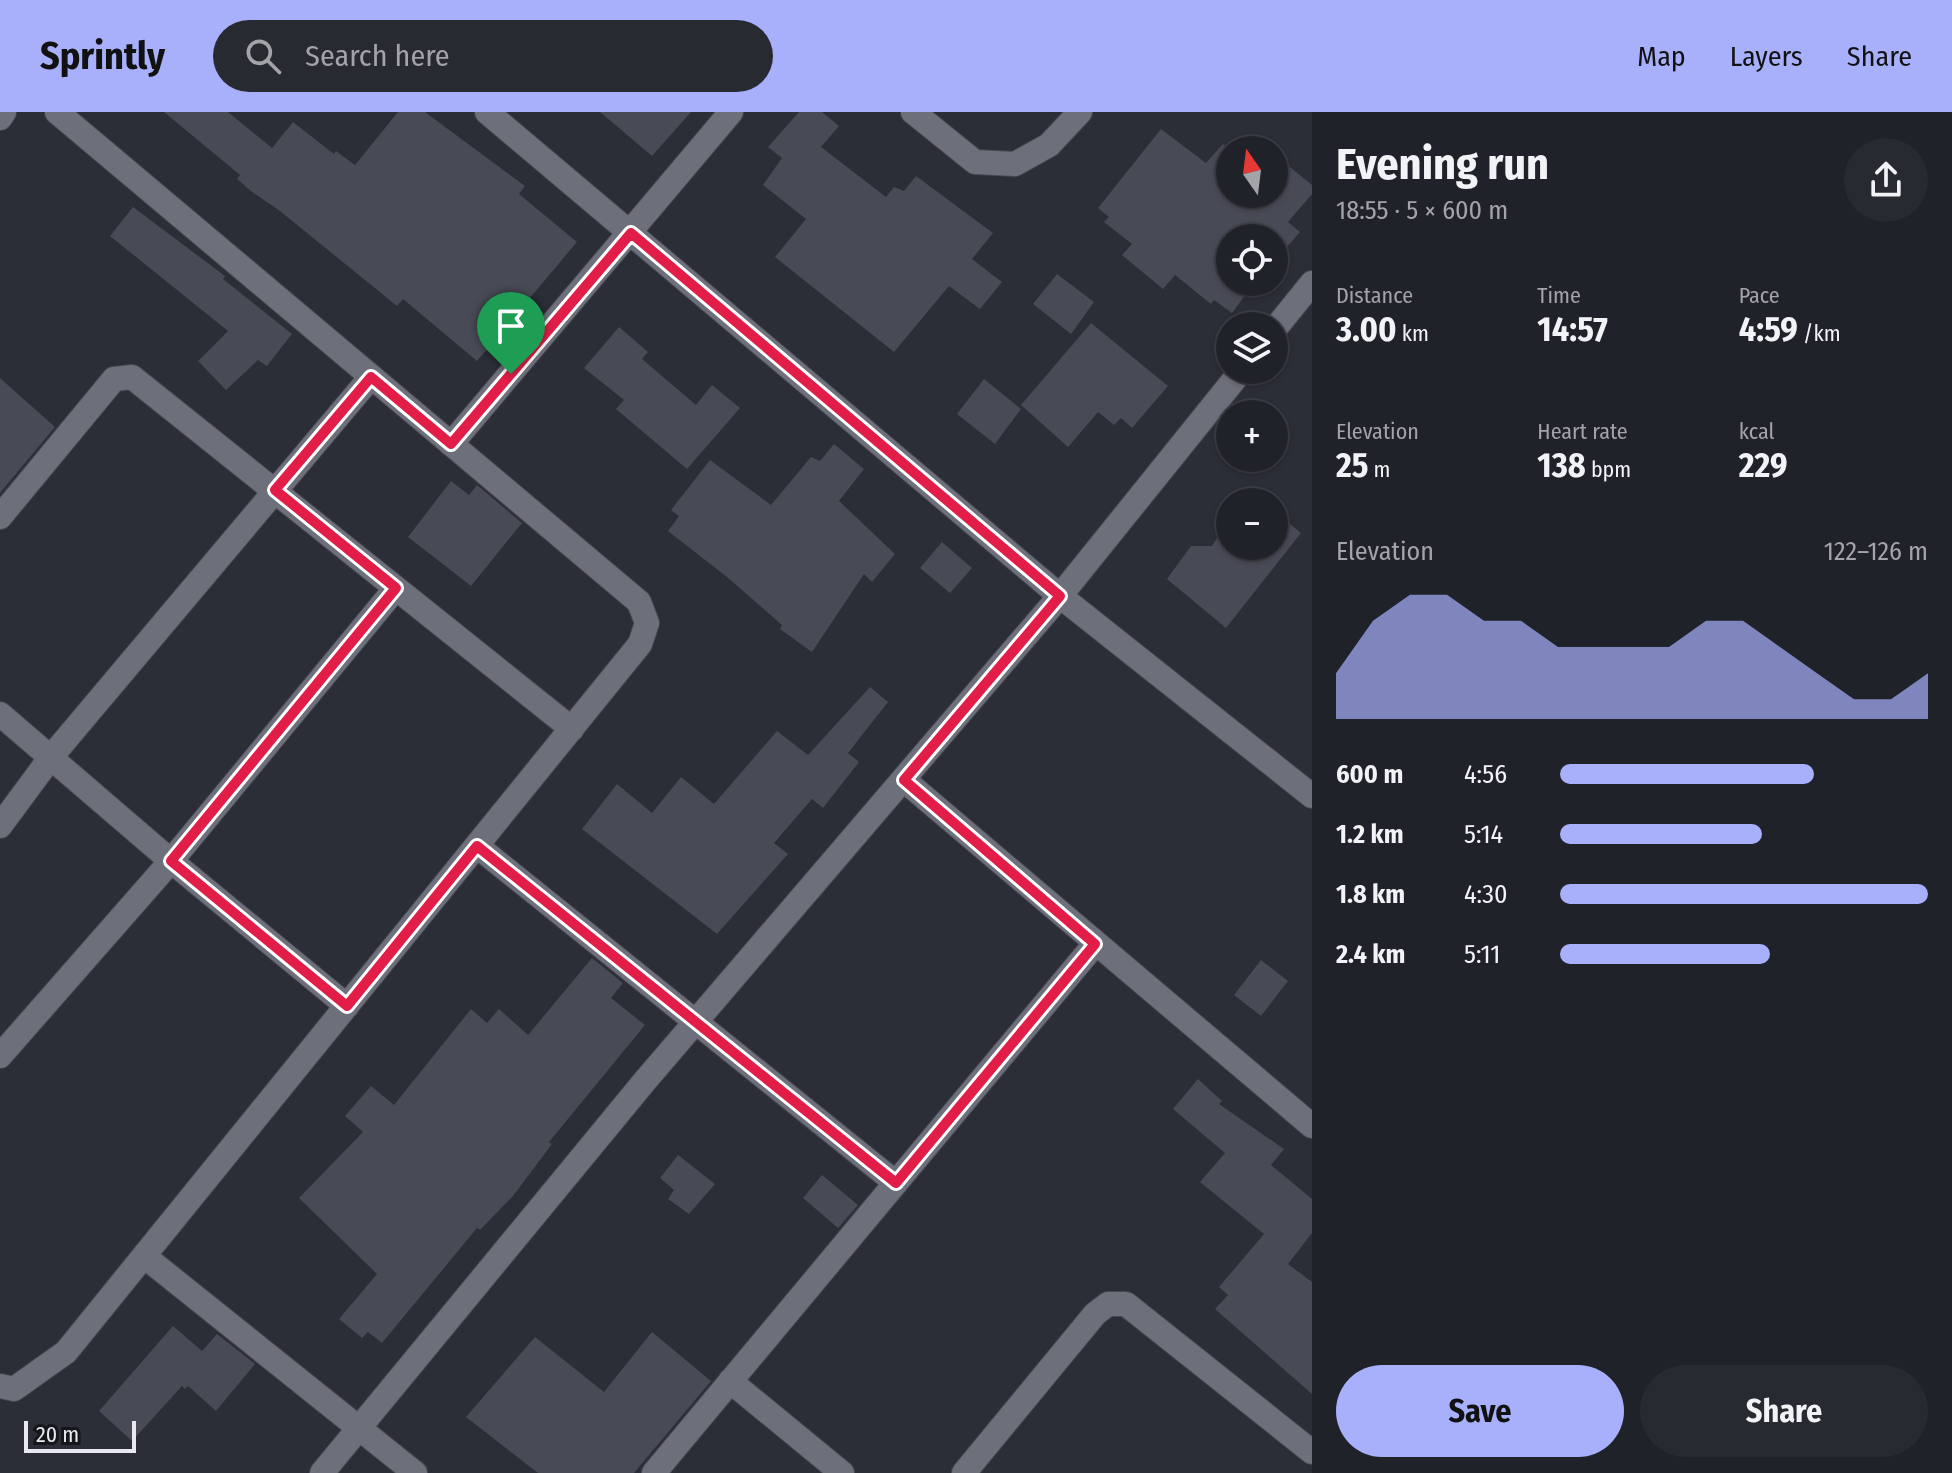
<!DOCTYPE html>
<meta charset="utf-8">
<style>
body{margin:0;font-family:"Fira Sans Condensed",sans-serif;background:#282a31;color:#f1f3f6;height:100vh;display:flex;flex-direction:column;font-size:30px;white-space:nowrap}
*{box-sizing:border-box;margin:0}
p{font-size:26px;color:#a2a4a8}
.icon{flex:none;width:44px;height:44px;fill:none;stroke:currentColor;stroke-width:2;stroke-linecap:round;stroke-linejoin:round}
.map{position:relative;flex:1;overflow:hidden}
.side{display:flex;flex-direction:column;background:#202229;width:640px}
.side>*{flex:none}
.needle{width:52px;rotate:346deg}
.controls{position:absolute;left:1216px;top:24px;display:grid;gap:16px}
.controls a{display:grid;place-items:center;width:72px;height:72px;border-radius:50%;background:#202229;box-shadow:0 2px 6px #0004,0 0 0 2px #3d3f46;font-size:40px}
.scale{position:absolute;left:24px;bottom:20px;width:112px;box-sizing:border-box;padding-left:8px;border:4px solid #e8e9f0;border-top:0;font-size:22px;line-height:28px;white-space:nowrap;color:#e8e9f0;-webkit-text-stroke:6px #15161a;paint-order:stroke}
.pin{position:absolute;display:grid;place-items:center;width:68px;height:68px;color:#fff;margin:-82px -34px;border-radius:50% 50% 50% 0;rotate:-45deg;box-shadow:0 0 8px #0007}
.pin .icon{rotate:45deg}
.round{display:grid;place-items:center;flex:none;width:84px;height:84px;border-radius:42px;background:#282a31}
.overview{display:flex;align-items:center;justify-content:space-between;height:136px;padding:0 24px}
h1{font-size:44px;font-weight:700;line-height:60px}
.metrics{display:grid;grid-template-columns:repeat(3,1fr);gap:12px;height:136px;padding:8px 24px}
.metrics div{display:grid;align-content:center}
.metrics b{font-size:34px;font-weight:700}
.metrics small{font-size:22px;font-weight:400}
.metrics p{font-size:22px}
.chart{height:224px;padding:16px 24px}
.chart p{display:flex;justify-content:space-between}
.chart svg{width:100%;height:144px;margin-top:8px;fill:#a8b0fc;opacity:.7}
.button{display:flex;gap:16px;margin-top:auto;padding:16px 24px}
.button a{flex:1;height:92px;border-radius:48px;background:#a8b0fc;color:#111;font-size:32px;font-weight:700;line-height:92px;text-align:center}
.button a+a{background:#282a31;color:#f1f3f6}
ul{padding:0 24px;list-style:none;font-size:26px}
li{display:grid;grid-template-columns:128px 96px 1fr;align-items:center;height:60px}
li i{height:20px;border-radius:10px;background:#a8b0fc}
header{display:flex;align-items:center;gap:48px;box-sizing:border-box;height:112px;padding:0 40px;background:#a8b0fc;color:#111}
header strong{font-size:38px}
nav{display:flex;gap:44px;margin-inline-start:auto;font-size:28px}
.search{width:560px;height:72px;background:#282a31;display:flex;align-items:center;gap:20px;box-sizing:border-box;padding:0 28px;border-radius:44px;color:#a2a4a8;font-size:30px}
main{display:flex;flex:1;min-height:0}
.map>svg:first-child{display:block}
.building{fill:#484a55}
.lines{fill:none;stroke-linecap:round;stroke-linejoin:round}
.minor-casing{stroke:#474850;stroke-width:26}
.minor{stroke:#6d6f7b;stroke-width:24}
.route-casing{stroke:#fff;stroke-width:16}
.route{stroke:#e11d48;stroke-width:10}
</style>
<header>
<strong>Sprintly</strong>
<div class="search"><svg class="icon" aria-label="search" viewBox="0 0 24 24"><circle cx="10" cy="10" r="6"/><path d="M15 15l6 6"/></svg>Search here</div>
<nav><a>Map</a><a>Layers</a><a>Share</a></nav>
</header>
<main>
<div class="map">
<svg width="1312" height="1361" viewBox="0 0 1312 1361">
<rect width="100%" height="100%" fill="#2b2d37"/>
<path class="building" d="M164,0h64l44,36 21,-26 41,32 2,-3 19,14 43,-53h27l100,74 -6,8 58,48 -100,119 -74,-62 -6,7 -117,-95 -28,-19 -15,-13 3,-4z
M600,0h91l-39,44z
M799,0h23l17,14 -18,21 65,50 8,-10 10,4 12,-15 77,57 -21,26 30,23 -22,27 -31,-23 -55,66 -119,-95 31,-38 -43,-34 19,-27 -14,-11z
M1161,17l45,34 17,-19 7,6v44h44v-40l38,31v9l-24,28 12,10 -20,23 -3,-2 -3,4v-19h-44v44h25l-23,31 -18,-13 -3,4 -36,-29 -12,14 -41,-34 10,-11 -28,-22 5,-5 -11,-9z
M1252,25l17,13h-29z
M133,95l92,69 -2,3 69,55 -25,32 -9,-6 -32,30 -28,-29 30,-30 -118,-95z
M1057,162l37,28 -23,32 -38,-30z
M1091,211l77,63 -36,42 -11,-10 -7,7 -16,-13 -30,35 -47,-42z
M619,215l29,25 -6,7 54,46 16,-20 28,23 -53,61 -71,-60 8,-9 -40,-32z
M0,266l55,49 -55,66z
M984,267l37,30 -26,35 -38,-30z
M834,332l30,25 -25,32 56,53 -23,28 -8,-8 -52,78 -32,-23 2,-4 -55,-48 -59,-46 11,-15 -8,-6 39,-50 61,45 40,-48 9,4z
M451,369l18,14 8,-10 45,38 -51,63 -63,-49z
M1247,378l16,12h-23z
M1274,399l27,22 -75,95 -59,-49 24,-33h21l18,-29v29h44z
M942,430l30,26 -22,25 -30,-25z
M870,575l18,15 -40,51 11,9 -36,46 -11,-9 -38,44 14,11 -71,80 -135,-105 35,-45 35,29 29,-36 33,27 63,-73 31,24z
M592,846l31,25 -12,15 34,27 -96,117 3,2 -39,52 -33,34 -3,-2 -95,115 -14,-11 -6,6 -23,-19 38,-45 -78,-76 64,-66 -18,-16 26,-30 23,19 77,-96 16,14 12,-14 29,26z
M1261,848l27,21 -27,35 -27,-21z
M1198,967l24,22 -3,3 65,45 -13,16 41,34v34l-24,31 24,18v112l-97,-85 13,-14 -9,-8 45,-53 -64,-52 25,-29 -52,-44z
M678,1043l37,29 -26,30 -21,-15 6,-9 -14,-12z
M822,1063l36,30 -20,23 -35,-30z
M173,1214l29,25 15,-17 38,30 -39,47 -28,-25 -3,3 -3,-3 -50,55 -33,-30z
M652,1220l59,49 -77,92h-96l-72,-56 69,-80 69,55z"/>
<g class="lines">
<defs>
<path id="minor" d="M487,0l573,484 252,200
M913,0l62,50 40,2 34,-19 31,-33
M0,6l4,-6
M1274,218l38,-47
M451,332l280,-332
M0,405l114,-138 18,-2 440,352
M0,602l171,147 176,145
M904,668l408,346
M0,714l51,-69 320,-380
M477,734l419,337
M0,944l171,-195 225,-273
M144,1144l271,217
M730,1269l112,92
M0,1274l14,3 52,-37 574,-708 7,-21 -8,-21 -582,-490
M322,1361l322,-391 416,-486 182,-226
M654,1361l441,-529
M964,1361l131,-159 13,-10h18l186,148"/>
</defs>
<use href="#minor" class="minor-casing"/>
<use href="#minor" class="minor"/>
</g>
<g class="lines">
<defs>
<path id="route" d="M631,121l429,363 -156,184 191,164 -199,239 -419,-337 -130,160 -176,-145 225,-273 -121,-98 96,-113 80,67z"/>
</defs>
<use href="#route" class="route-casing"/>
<use href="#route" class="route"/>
</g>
</svg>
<div class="controls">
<a><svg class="needle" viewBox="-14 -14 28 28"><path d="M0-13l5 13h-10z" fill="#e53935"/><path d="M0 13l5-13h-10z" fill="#a2a4a8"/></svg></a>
<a><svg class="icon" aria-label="locate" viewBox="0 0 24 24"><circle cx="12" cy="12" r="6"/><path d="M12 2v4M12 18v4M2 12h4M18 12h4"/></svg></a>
<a><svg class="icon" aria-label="layers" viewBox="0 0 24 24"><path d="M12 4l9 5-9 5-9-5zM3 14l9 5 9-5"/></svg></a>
<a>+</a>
<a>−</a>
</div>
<div class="scale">20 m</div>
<div class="pin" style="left:511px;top:262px;background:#1e9e55"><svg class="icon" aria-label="arrive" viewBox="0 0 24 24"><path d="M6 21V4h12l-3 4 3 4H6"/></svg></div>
</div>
<section class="side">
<div class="overview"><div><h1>Evening run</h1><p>18:55 · 5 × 600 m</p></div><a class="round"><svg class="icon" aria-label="share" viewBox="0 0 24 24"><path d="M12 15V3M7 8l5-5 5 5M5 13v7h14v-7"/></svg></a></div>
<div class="metrics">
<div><p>Distance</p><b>3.00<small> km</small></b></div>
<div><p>Time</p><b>14:57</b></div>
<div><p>Pace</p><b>4:59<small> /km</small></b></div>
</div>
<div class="metrics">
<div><p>Elevation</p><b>25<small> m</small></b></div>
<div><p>Heart rate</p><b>138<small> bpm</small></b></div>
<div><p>kcal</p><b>229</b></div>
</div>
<div class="chart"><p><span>Elevation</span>122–126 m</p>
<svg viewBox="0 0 160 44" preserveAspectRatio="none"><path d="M0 44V30L10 14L20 6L30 6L40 14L50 14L60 22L70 22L80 22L90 22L100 14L110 14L120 22L130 30L140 38L150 38L160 30V44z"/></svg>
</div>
<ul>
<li><b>600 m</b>4:56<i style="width:69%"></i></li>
<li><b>1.2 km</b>5:14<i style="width:55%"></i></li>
<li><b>1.8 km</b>4:30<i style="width:100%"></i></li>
<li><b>2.4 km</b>5:11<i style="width:57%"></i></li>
</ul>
<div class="button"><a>Save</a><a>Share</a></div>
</section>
</main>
